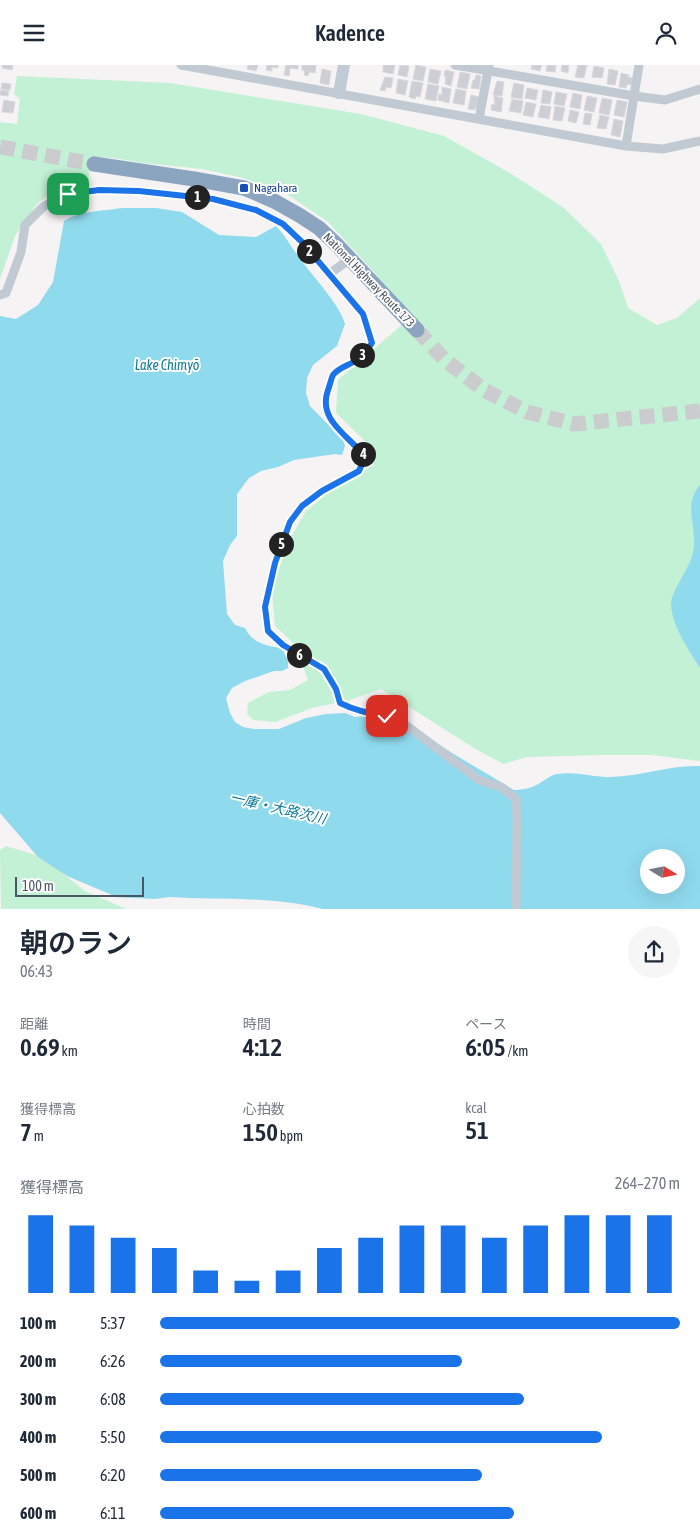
<!DOCTYPE html>
<html lang="ja">
<meta charset="utf-8">
<style>
body{margin:0;font-family:"Asap Condensed","Noto Sans JP",sans-serif;background:#f6f6f7;color:#1f2937;height:100vh;display:flex;flex-direction:column;font-size:19px;white-space:nowrap}
*{box-sizing:border-box;margin:0}
p{font-size:16px;color:#747a83}
.icon{flex:none;width:28px;height:28px;fill:none;stroke:currentColor;stroke-width:2;stroke-linecap:round;stroke-linejoin:round}
.map{position:relative;height:844px;overflow:hidden}
.details{display:flex;flex-direction:column;background:#fff;flex:1}
.details>*{flex:none}
.needle{width:32px;rotate:100deg}
.controls{position:absolute;left:640px;top:784px;display:grid;gap:10px}
.controls a{display:grid;place-items:center;width:45px;height:45px;border-radius:50%;background:#fff;box-shadow:0 5px 20px #0002;font-size:25px}
.scale{position:absolute;left:15px;bottom:12px;width:129px;box-sizing:border-box;padding-left:5px;border:2px solid #4a5661;border-top:0;font-size:14px;line-height:18px;white-space:nowrap;color:#4a5661;-webkit-text-stroke:4px #fff;paint-order:stroke}
.pin{position:absolute;display:grid;place-items:center;width:42px;height:42px;color:#fff;margin:-21px;border-radius:10px;box-shadow:0 2px 8px #0006}
.km{position:absolute;width:25px;height:25px;margin:-12px;border-radius:50%;background:#222;color:#fff;font-size:14px;line-height:25px;text-align:center}
.round{display:grid;place-items:center;flex:none;width:52px;height:52px;border-radius:26px;background:#f6f6f7}
.head{display:flex;align-items:center;justify-content:space-between;height:85px;padding:0 20px}
h1{font-size:28px;font-weight:600;line-height:38px}
.metrics{display:grid;grid-template-columns:repeat(3,1fr);gap:8px;height:85px;padding:5px 20px}
.metrics div{display:grid;align-content:center}
.metrics b{font-size:25px;font-weight:600}
.metrics small{font-size:14px;font-weight:400}
.metrics p{font-size:14px}
.chart{height:140px;padding:10px 20px}
.chart p{display:flex;justify-content:space-between}
.chart svg{width:100%;height:90px;margin-top:5px;stroke:#1a73e8;stroke-width:6}
ul{padding:0 20px;list-style:none;font-size:16px}
li{display:grid;grid-template-columns:80px 60px 1fr;align-items:center;height:38px}
li i{height:12px;border-radius:6px;background:#1a73e8}
header{display:flex;justify-content:space-between;align-items:center;height:65px;padding:0 20px;background:#fff;font-size:22px;font-weight:600}
.map>svg:first-child{display:block}
.green{fill:#c3f1d5}
.water{fill:#90daee;fill-rule:evenodd}
.building{fill:#cdcfd5;stroke:#d7d9de}
.lines{fill:none;stroke-linecap:round;stroke-linejoin:round}
.highway-tunnel{stroke:#caccce;stroke-width:15;stroke-dasharray:15 8;stroke-linecap:butt}
.street{stroke:#c1cad2;stroke-width:9}
.secondary{stroke:#c1cbd6;stroke-width:12}
.highway{stroke:#8ba5c1;stroke-width:15}
.route-casing{stroke:#fff;stroke-width:10}
.route{stroke:#1a73e8;stroke-width:6}
.transit-dot{fill:#1a4fb4;stroke:#fff;stroke-width:2}
.labels{text-anchor:middle;stroke-width:4;stroke-linejoin:round;paint-order:stroke}
.transit-label{font-size:12px;fill:#164399;stroke:#fff;text-anchor:start}
.street-label{font-size:12px;fill:#4a5661;stroke:#fff}
.water-label{font-size:14px;font-style:italic;fill:#0c7c9b;stroke:#fff}
</style>
<header><svg class="icon" aria-label="menu" viewBox="0 0 24 24"><path d="M4 6h16M4 12h16M4 18h16"/></svg>Kadence<svg class="icon" aria-label="person" viewBox="0 0 24 24"><circle cx="12" cy="8" r="4"/><path d="M4 21q1-7 8-7t8 7"/></svg></header>
<div class="map">
<svg width="700" height="844" viewBox="0 0 700 844">
<rect width="100%" height="100%" fill="#f5f3f3"/>
<path class="green" d="M17,11l153,7 191,31 83,22 66,37 54,35 37,36 18,37 9,27 29,17 20,-7 23,-20v463l-49,-6h-51l-73,2 -24,7 -29,-16 -93,-59 -31,11 -38,8 -37,14 -22,-2 -6,-6 1,-11 21,-11 21,-2 18,-10 -4,-11 -3,-19 -26,-24 -3,-34 15,-48 19,-33 31,-25 37,-21 -8,-23 -30,-29 2,-33 73,-63 -38,-46 -45,-49 -41,-28 -44,-16 -41,-9 -59,-6 -30,-5 -22,-1 -3,32 -41,7 -10,8 -22,32 -15,43v-157l17,2 3,-25 -6,-5z
M6,781l36,11 43,34 41,18h-125l-1,-59z"/>
<path class="water" d="M122,143h34l26,4 37,23 37,2 20,-11c9,9 15,21 23,31 13,19 40,46 46,67l-8,22 -24,19 -6,13 -1,15 4,13 33,34 2,6 -3,9 -7,-1 -41,6 -16,7 -17,4 -12,7 -12,16v42l-7,9 -7,16 4,53 8,11 10,3c7,15 22,18 37,20l6,13v7l-6,3h-8l-29,10 -13,7 -6,10 4,15 5,9 8,5 11,2h25l27,-11 20,-4 19,-1 10,4 32,-3 14,5 51,34 62,37c9,0 18,-2 26,-7 5,-3 11,-8 17,-9 18,-3 36,3 54,3 30,-1 59,-12 89,-11v143h-377c-50,-13 -103,-9 -154,-12l-14,2 -43,-2v-2l-45,-19 -29,-19 -38,-44v-497l16,3 22,-14 15,-23 11,-61c15,-10 39,-10 58,-13zM649,792h27v28h-27z
M700,420v183c-12,-19 -27,-40 -29,-63 -1,-12 18,-36 21,-49 8,-27 -11,-50 8,-71z"/>
<path class="building" d="M2,0h11l-1,5 -10,-2z
M248,0h10l-2,6 -9,-2z
M267,0h11v3l-6,-1v4l-6,-1z
M286,0h12v4l-8,-1 -1,8 -5,-1z
M302,0h14l-1,8 -6,-1 -1,4 -4,-1 1,-4 -3,-1z
M383,0h12l-2,9 -10,-2z
M400,0l9,1 -2,11 -9,-2z
M416,0l10,2 -3,14 -10,-2z
M532,0h10l-2,6 -9,-2z
M547,0h9l-1,7 -9,-1z
M562,0h7l-1,8 -7,-2z
M578,0h9l-3,13 -9,-1z
M594,1l10,2 -2,10 -10,-1z
M322,4l9,2 -2,14 -9,-2z
M430,4l11,2 -3,13 -10,-2z
M609,4l9,2 -3,14 -8,-1z
M445,5l9,2 -3,14 -6,-2 1,-8h-2z
M460,7l10,2 -3,15 -10,-2z
M621,8l8,2 -1,2 5,1 -2,7 -4,-1 -1,4 -7,-1z
M476,10l5,1 -2,13 -8,-1 2,-8h2z
M385,12l8,1 -2,10 -5,-1 -1,4 -5,-1z
M398,14l10,2 -3,14 -9,-2z
M412,16l11,2 -3,14 -4,-1 -1,3 -6,-2z
M497,16l7,1 -2,14 -9,-1z
M2,18l9,1 -1,6 -9,-1z
M514,18l10,2 -2,14 -11,-2z
M428,19l11,2 -3,15 -11,-2z
M442,22l9,2 -2,14 -11,-3 1,-6 3,1z
M527,23l11,2 -2,10 -11,-2z
M456,24l10,2 -2,14 -11,-2z
M0,25l9,1 -1,5 -8,-1z
M543,25l9,2 -2,12 -9,-1z
M556,27l11,2 -3,12 -10,-2z
M573,28l9,2 -2,14 -10,-2z
M471,30l8,2 -2,11 -2,-1v3l-7,-1z
M494,31l9,2 -2,14 -10,-2 1,-6 3,1z
M587,31l10,2 -3,14 -10,-2z
M602,33l10,2 -3,15 -10,-2z
M512,34l11,2 -2,12 -12,-2z
M4,35l11,2 -2,11 -11,-1z
M617,35l10,2 -3,15 -10,-2z
M526,37l10,2 -3,13 -10,-2z
M541,40l10,2 -2,12 -11,-2z
M555,41l10,2 -3,13 -9,-1z
M570,45l9,2 -3,11 -8,-2z
M585,48l7,1 -2,11 -7,-1z
M600,50l9,2 -3,12 -9,-1z
M614,54l9,2 -3,16 -9,-2z"/>
<g class="lines">
<path class="highway-tunnel" d="M0,82l94,17
M417,265l28,30 39,30 43,22 47,12 126,-13"/>
<path class="street" d="M181,0l445,81 37,3 37,-8
M455,0l179,31 31,4 35,-11
M479,54l10,-54
M626,81l13,-81
M329,209l21,-15
M0,230l6,-2 15,-41 4,-27 19,-19 24,-12 31,-4 40,1 74,8 43,11 27,14 19,18 61,72 9,29c-4,5 -8,11 -13,15 -7,7 -19,8 -26,17 -2,4 -3,10 -5,15 -11,31 22,46 37,67l-6,14 -37,20 -19,15 -13,16 -15,41 -10,45 3,23 15,14 41,24 12,20 4,14 12,6 19,5 16,2 20,10 72,54 22,7 15,12 1,18 -1,92"/>
<path class="secondary" d="M339,28l5,-28"/>
<path class="highway" d="M94,99l100,15 50,9 30,13 25,14 20,13 17,16 81,86"/>
</g>
<g class="lines">
<defs>
<path id="route" d="M68,129l31,-4 40,1 74,8 43,11 27,14 19,18 61,72 9,29c-4,5 -8,11 -13,15 -7,7 -19,8 -26,17 -2,4 -3,10 -5,15 -11,31 22,46 37,67l-6,14 -37,20 -20,15 -12,16 -15,41 -10,44 3,24 15,14 41,24 12,20 4,14c16,8 30,11 47,13"/>
</defs>
<use href="#route" class="route-casing"/>
<use href="#route" class="route"/>
</g>
<rect class="transit-dot" x="239" y="118" width="10" height="10" rx="2.5"/>
<g class="labels">
<g class="transit-label">
<text x="254" y="127">Nagahara</text>
</g>
<g class="street-label">
<text transform="translate(369 215) rotate(46)" y="4">National Highway Route 173</text>
</g>
<g class="water-label">
<text x="167" y="305">Lake Chimyō</text>
<text transform="translate(278 743) rotate(13)" y="5">一庫・大路次川</text>
</g>
</g>
</svg>
<div class="controls">
<a><svg class="needle" viewBox="-14 -14 28 28"><path d="M0-13l5 13h-10z" fill="#e53935"/><path d="M0 13l5-13h-10z" fill="#747a83"/></svg></a>
</div>
<div class="scale">100 m</div>
<div class="pin" style="left:68px;top:129px;background:#1e9e55"><svg class="icon" aria-label="arrive" viewBox="0 0 24 24"><path d="M6 21V4h12l-3 4 3 4H6"/></svg></div>
<div class="pin" style="left:387px;top:651px;background:#d93025"><svg class="icon" aria-label="check" viewBox="0 0 24 24"><path d="M5 12l5 5 9-10"/></svg></div>
<b class="km" style="left:197px;top:132px">1</b>
<b class="km" style="left:309px;top:186px">2</b>
<b class="km" style="left:362px;top:290px">3</b>
<b class="km" style="left:363px;top:389px">4</b>
<b class="km" style="left:281px;top:479px">5</b>
<b class="km" style="left:299px;top:590px">6</b>
</div>
<section class="details">
<div class="head"><div><h1>朝のラン</h1><p>06:43</p></div><a class="round"><svg class="icon" aria-label="share" viewBox="0 0 24 24"><path d="M12 15V3M7 8l5-5 5 5M5 13v7h14v-7"/></svg></a></div>
<div class="metrics">
<div><p>距離</p><b>0.69<small> km</small></b></div>
<div><p>時間</p><b>4:12</b></div>
<div><p>ペース</p><b>6:05<small> /km</small></b></div>
</div>
<div class="metrics">
<div><p>獲得標高</p><b>7<small> m</small></b></div>
<div><p>心拍数</p><b>150<small> bpm</small></b></div>
<div><p>kcal</p><b>51</b></div>
</div>
<div class="chart"><p><span>獲得標高</span>264–270 m</p>
<svg viewBox="0 0 160 44" preserveAspectRatio="none"><path d="M5 44V6M15 44V11M25 44V17M35 44V22M45 44V33M55 44V38M65 44V33M75 44V22M85 44V17M95 44V11M105 44V11M115 44V17M125 44V11M135 44V6M145 44V6M155 44V6"/></svg>
</div>
<ul>
<li><b>100 m</b>5:37<i style="width:100%"></i></li>
<li><b>200 m</b>6:26<i style="width:58%"></i></li>
<li><b>300 m</b>6:08<i style="width:70%"></i></li>
<li><b>400 m</b>5:50<i style="width:85%"></i></li>
<li><b>500 m</b>6:20<i style="width:62%"></i></li>
<li><b>600 m</b>6:11<i style="width:68%"></i></li>
</ul>
</section>
